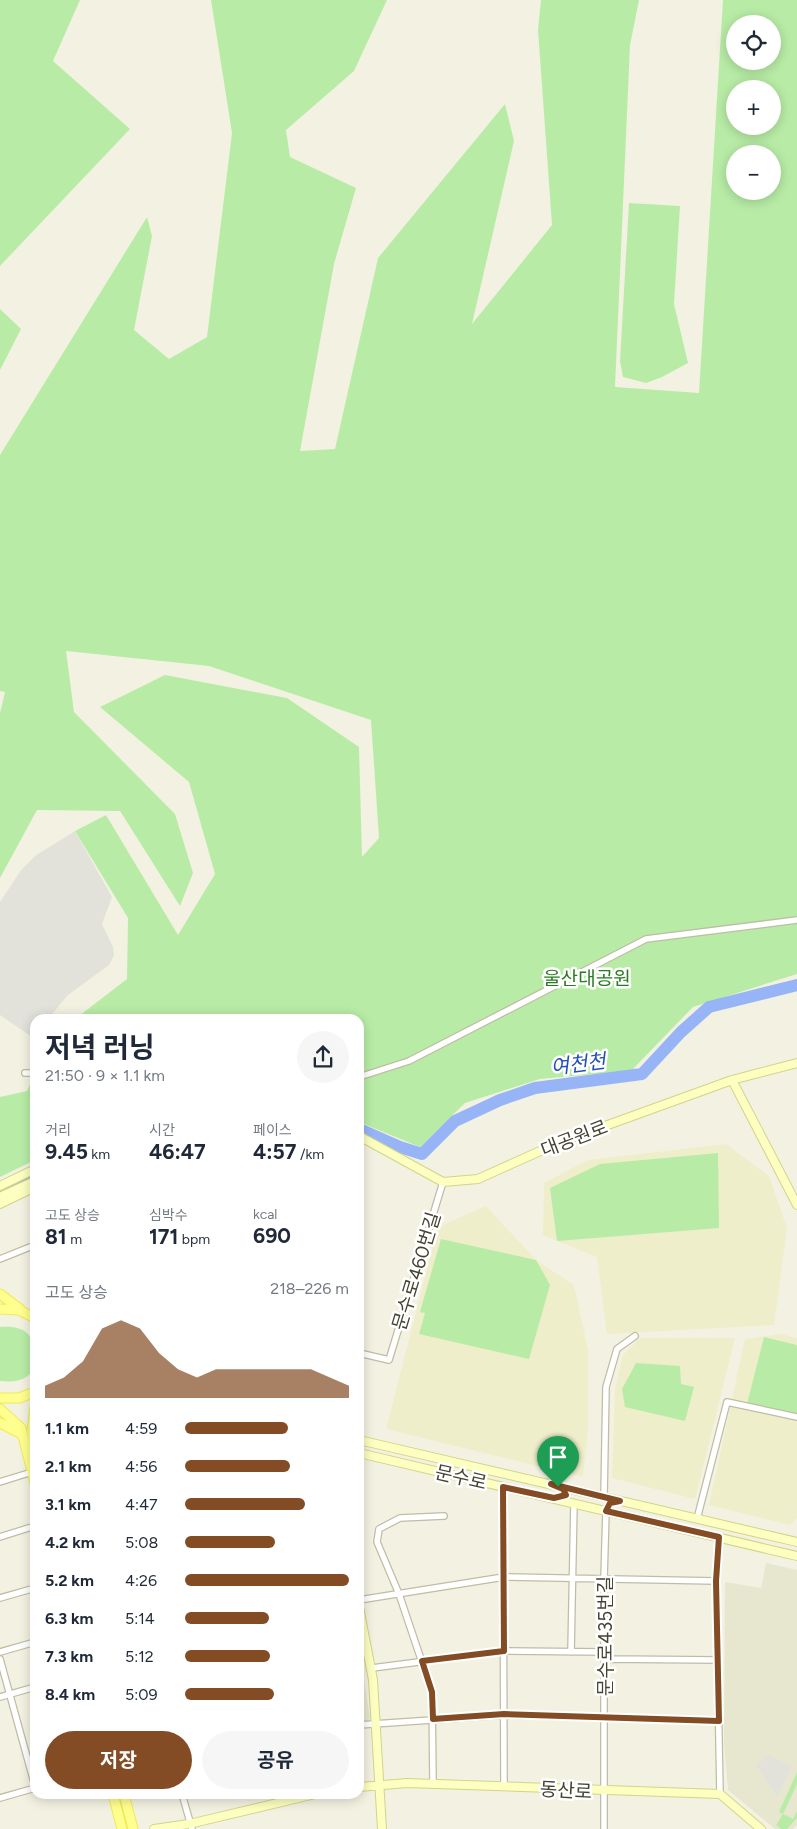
<!DOCTYPE html>
<html lang="ko">
<meta charset="utf-8">
<style>
body{margin:0;font-family:Figtree,"Noto Sans KR",sans-serif;background:#f6f6f7;color:#1f2937;height:100vh;display:flex;flex-direction:column;font-size:19px;white-space:nowrap}
*{box-sizing:border-box;margin:0}
p{font-size:16px;color:#747a83}
.icon{flex:none;width:28px;height:28px;fill:none;stroke:currentColor;stroke-width:2;stroke-linecap:round;stroke-linejoin:round}
.map{position:relative;flex:1;overflow:hidden}
.details{position:absolute;left:30px;top:1014px;width:334px;height:785px;display:flex;flex-direction:column;background:#fff;border-radius:15px;box-shadow:0 2px 12px #0003}
.details>*{flex:none}
.tools{position:absolute;left:726px;top:15px;display:grid;gap:10px}
.tools a{display:grid;place-items:center;width:55px;height:55px;border-radius:50%;background:#fff;box-shadow:0 2px 12px #0003;font-size:25px}
.pin{position:absolute;display:grid;place-items:center;width:42px;height:42px;color:#fff;margin:-51px -21px;border-radius:50% 50% 50% 0;rotate:-45deg;box-shadow:0 0 5px #0007}
.pin .icon{rotate:45deg}
.round{display:grid;place-items:center;flex:none;width:52px;height:52px;border-radius:26px;background:#f6f6f7}
.overview{display:flex;align-items:center;justify-content:space-between;height:85px;padding:0 15px}
h1{font-size:28px;font-weight:700;line-height:38px}
.metrics{display:grid;grid-template-columns:repeat(3,1fr);gap:8px;height:85px;padding:5px 15px}
.metrics div{display:grid;align-content:center}
.metrics b{font-size:21px;font-weight:700}
.metrics small{font-size:14px;font-weight:400}
.metrics p{font-size:14px}
.chart{height:140px;padding:10px 15px}
.chart p{display:flex;justify-content:space-between}
.chart svg{width:100%;height:90px;margin-top:5px;fill:#844c24;opacity:.7}
.button{display:flex;gap:10px;margin-top:auto;padding:10px 15px}
.button a{flex:1;height:58px;border-radius:30px;background:#844c24;color:#fff;font-size:20px;font-weight:700;line-height:58px;text-align:center}
.button a+a{background:#f6f6f7;color:#1f2937}
ul{padding:0 15px;list-style:none;font-size:16px}
li{display:grid;grid-template-columns:80px 60px 1fr;align-items:center;height:38px}
li i{height:12px;border-radius:6px;background:#844c24}
.map>svg:first-child{display:block}
.residential{fill:#e7e7cf}
.education{fill:#eeeeca}
.green{fill:#b8eca6;fill-rule:evenodd}
.parking{fill:#e2e2db}
.lines{fill:none;stroke-linecap:round;stroke-linejoin:round}
.river{stroke:#97b4f7;stroke-width:12}
.street-casing{stroke:#bfbda4;stroke-width:8}
.secondary-casing{stroke:#d2d48a;stroke-width:10}
.primary-casing{stroke:#eeec54;stroke-width:11}
.street{stroke:#fff;stroke-width:5.5}
.secondary{stroke:#fcffc0;stroke-width:8}
.primary{stroke:#ffff8f;stroke-width:9}
.route-casing{stroke:#fff;stroke-width:10}
.route{stroke:#844c24;stroke-width:6}
.labels{text-anchor:middle;stroke-width:5;stroke-linejoin:round;paint-order:stroke}
.park-label{font-size:19px;fill:#297b21;stroke:#fff}
.street-label{font-size:19px;fill:#454332;stroke:#fff}
.water-label{font-size:20px;font-style:italic;fill:#224fb9;stroke:#fff}
</style>
<div class="map">
<svg width="797" height="1829" viewBox="0 0 797 1829">
<rect width="100%" height="100%" fill="#f3f2e2"/>
<path class="residential" d="M766,1563l31,7v255l-4,4h-18l-47,-39 -4,-46 1,-162 36,6z
M359,1649l11,69 -3,4 -8,-1z"/>
<path class="education" d="M726,1144l43,32 18,52 -13,97 -167,9 -10,-77 -54,-22 1,-52 44,-23z
M486,1206l50,54 38,25 14,65v78l-5,49 -197,-48 52,-202z
M781,1334l16,4v180l-7,7 -81,-20 36,-166z
M640,1338h95l-40,161 -83,-21 3,-89 8,-34z"/>
<path class="green" d="M0,0h80l-27,61 77,68 -130,137z
M211,0h176l-33,71 -68,59 4,27 66,31 -22,76 -34,187 35,-2 43,-191 127,-154 9,37 -42,183 80,-99 -14,-195 3,-30h98l-9,45 -15,342 84,6 24,-393h74v974l-104,33 -62,64 -91,8 -75,24 -45,44 -61,-25v-103h-284l52,-40 1,-61 -53,-87 31,-16 72,120 37,-61 -26,-92 -89,-75 65,-32 122,23 72,49 3,110 17,-19 -8,-118 -162,-54 -143,-15 8,61 101,102 18,59 -13,33 -60,-95 -83,-1 -37,68v-165l5,-21 -5,-1v-236l147,-238 5,19 -18,94 35,29 38,-22 25,-204zM735,24h37v37h-37zM735,89h37v37h-37zM735,154h37v37h-37z
M629,203l51,3 -6,98 14,59 -26,14 -16,6 -23,-6 -3,-16z
M0,309l21,20 -21,41z
M35,1073v87l-35,17v-80l27,-6z
M718,1153l1,75 -162,13 -7,-53 50,-24z
M441,1239l95,21 14,25 -21,74 -110,-25 6,-21 -5,-1z
M0,1327c23,-2 35,6 35,30 0,22 -16,26 -35,24z
M764,1337l33,8v70l-50,-11z
M636,1363l44,3 1,18 13,3 -9,34 -60,-14 -3,-18z
M797,1772v12l-14,30 10,5 4,-8v7l-10,11h-6l-5,-4 7,-11 -4,-2z"/>
<path class="parking" d="M75,831l37,66 -10,27 11,23 1,8 -5,10 -41,30 -20,24h-13v15l-3,3 -32,-22v-113l21,-32 14,-14z
M768,1755l24,12 -15,30 -21,-32z"/>
<g class="lines">
<path class="river" d="M359,1129l41,18 22,7 33,-33 45,-21 35,-12 107,-14 39,-42 28,-25 88,-22
M0,1190l35,-16"/>
<defs>
<path id="street" d="M25,1073h10
M359,1077l50,-16 237,-122 151,-19
M0,1259l35,-14
M359,1353l30,7 54,-178
M0,1482l32,-10
M503,1487l1,300
M604,1497l2,-110 11,-38 18,-13
M697,1519l30,-117 70,15
M0,1537l35,-11
M719,1537l-3,44 4,213
M0,1598l35,-10
M359,1600l145,-23 212,4
M0,1652l35,-10
M571,1652l3,-149
M0,1659l35,127
M605,1659l113,1
M372,1668l132,-17 101,1
M0,1697l35,-10
M359,1725l145,-10 215,6
M433,1784l-1,-92 -33,-98 -22,-52 2,-13 21,-11 44,-2
M182,1794l10,35
M0,1798l35,-10
M604,1829v-250l2,-68 3,-7 9,-3"/>
<path id="secondary" d="M732,1080l65,125
M359,1136l84,46 35,-3 80,-36 174,-63 65,-17
M0,1186l35,-17
M0,1197l35,-16
M0,1204l35,-17
M359,1440l438,102
M359,1453l438,103
M359,1607l14,73 9,149
M359,1787l48,-4 313,11 41,35
M154,1829l35,-5 126,-30"/>
<path id="primary" d="M0,1294l20,15
M0,1309l19,1 16,8
M0,1398h19l16,-6
M35,1407l-3,24 3,24
M0,1409l21,19 14,55
M0,1423l22,11
M113,1794l9,35
M124,1794l9,35"/>
</defs>
<use href="#street" class="street-casing"/>
<use href="#secondary" class="secondary-casing"/>
<use href="#primary" class="primary-casing"/>
<use href="#street" class="street"/>
<use href="#secondary" class="secondary"/>
<use href="#primary" class="primary"/>
</g>
<g class="lines">
<defs>
<path id="route" d="M551,1484l69,17 -10,2 -4,8 113,26 -3,44 3,140 -215,-7 -71,5 -1,-27 -10,-31 82,-10 -1,-164 51,11 12,-3 -3,-6z"/>
</defs>
<use href="#route" class="route-casing"/>
<use href="#route" class="route"/>
</g>
<g class="labels">
<g class="park-label">
<text x="587" y="985">울산대공원</text>
</g>
<g class="street-label">
<text transform="translate(574 1138) rotate(-21)" y="7">대공원로</text>
<text transform="translate(416 1271) rotate(-73)" y="7">문수로460번길</text>
<text transform="translate(461 1477) rotate(13)" y="7">문수로</text>
<text transform="translate(605 1636) rotate(-90)" y="7">문수로435번길</text>
<text transform="translate(566 1790) rotate(3)" y="7">동산로</text>
</g>
<g class="water-label">
<text transform="translate(578 1064) rotate(-7)" y="7">여천천</text>
</g>
</g>
</svg>
<div class="tools">
<a><svg class="icon" aria-label="locate" viewBox="0 0 24 24"><circle cx="12" cy="12" r="6"/><path d="M12 2v4M12 18v4M2 12h4M18 12h4"/></svg></a>
<a>+</a>
<a>−</a>
</div>
<div class="pin" style="left:558px;top:1487px;background:#1e9e55"><svg class="icon" aria-label="arrive" viewBox="0 0 24 24"><path d="M6 21V4h12l-3 4 3 4H6"/></svg></div>
<section class="details">
<div class="overview"><div><h1>저녁 러닝</h1><p>21:50 · 9 × 1.1 km</p></div><a class="round"><svg class="icon" aria-label="share" viewBox="0 0 24 24"><path d="M12 15V3M7 8l5-5 5 5M5 13v7h14v-7"/></svg></a></div>
<div class="metrics">
<div><p>거리</p><b>9.45<small> km</small></b></div>
<div><p>시간</p><b>46:47</b></div>
<div><p>페이스</p><b>4:57<small> /km</small></b></div>
</div>
<div class="metrics">
<div><p>고도 상승</p><b>81<small> m</small></b></div>
<div><p>심박수</p><b>171<small> bpm</small></b></div>
<div><p>kcal</p><b>690</b></div>
</div>
<div class="chart"><p><span>고도 상승</span>218–226 m</p>
<svg viewBox="0 0 160 44" preserveAspectRatio="none"><path d="M0 44V38L10 34L20 26L30 10L40 6L50 10L60 22L70 30L80 34L90 30L100 30L110 30L120 30L130 30L140 30L150 34L160 38V44z"/></svg>
</div>
<ul>
<li><b>1.1 km</b>4:59<i style="width:63%"></i></li>
<li><b>2.1 km</b>4:56<i style="width:64%"></i></li>
<li><b>3.1 km</b>4:47<i style="width:73%"></i></li>
<li><b>4.2 km</b>5:08<i style="width:55%"></i></li>
<li><b>5.2 km</b>4:26<i style="width:100%"></i></li>
<li><b>6.3 km</b>5:14<i style="width:51%"></i></li>
<li><b>7.3 km</b>5:12<i style="width:52%"></i></li>
<li><b>8.4 km</b>5:09<i style="width:54%"></i></li>
</ul>
<div class="button"><a>저장</a><a>공유</a></div>
</section>
</div>
